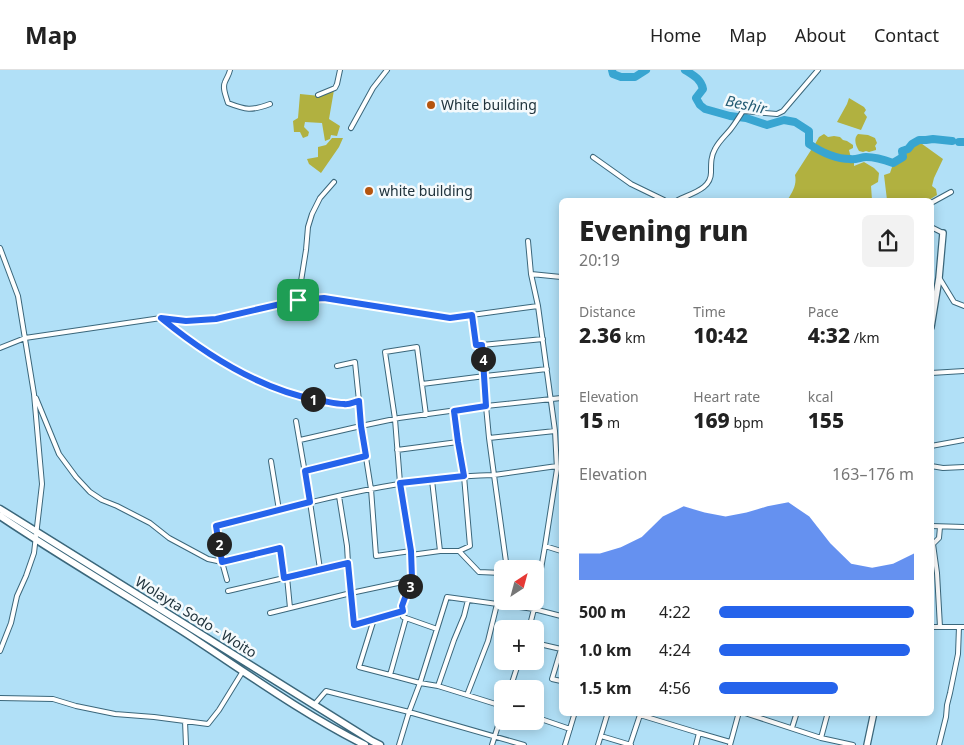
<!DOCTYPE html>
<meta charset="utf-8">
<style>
body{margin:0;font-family:"Noto Sans",sans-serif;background:#f2f2f2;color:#222;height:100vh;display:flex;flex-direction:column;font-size:19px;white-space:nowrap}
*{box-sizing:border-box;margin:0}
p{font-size:16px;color:#767676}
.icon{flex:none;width:28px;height:28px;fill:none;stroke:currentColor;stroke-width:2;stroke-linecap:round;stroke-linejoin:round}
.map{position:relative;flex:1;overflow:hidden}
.panel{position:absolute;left:559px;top:128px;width:375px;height:518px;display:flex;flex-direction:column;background:#fff;border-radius:8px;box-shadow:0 2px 12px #0003}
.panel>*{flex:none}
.needle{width:32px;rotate:36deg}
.buttons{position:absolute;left:494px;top:490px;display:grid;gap:10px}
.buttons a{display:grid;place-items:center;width:50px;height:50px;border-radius:8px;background:#fff;box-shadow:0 2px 12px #0003;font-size:25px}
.pin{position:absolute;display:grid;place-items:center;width:42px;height:42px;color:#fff;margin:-21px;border-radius:10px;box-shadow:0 2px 8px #0006}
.km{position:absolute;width:25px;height:25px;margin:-12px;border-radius:50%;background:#222;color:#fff;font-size:14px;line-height:25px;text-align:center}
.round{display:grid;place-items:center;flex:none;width:52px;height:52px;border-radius:8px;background:#f2f2f2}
.head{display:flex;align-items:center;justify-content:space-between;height:85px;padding:0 20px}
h1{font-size:28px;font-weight:800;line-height:38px}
.metrics{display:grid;grid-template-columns:repeat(3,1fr);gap:8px;height:85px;padding:5px 20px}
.metrics div{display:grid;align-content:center}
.metrics b{font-size:21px;font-weight:800}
.metrics small{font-size:14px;font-weight:400}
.metrics p{font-size:14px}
.chart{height:140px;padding:10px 20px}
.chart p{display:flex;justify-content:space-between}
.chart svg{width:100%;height:90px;margin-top:5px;fill:#2563eb;opacity:.7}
ul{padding:0 20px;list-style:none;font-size:16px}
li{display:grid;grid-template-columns:80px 60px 1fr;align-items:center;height:38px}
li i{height:12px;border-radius:6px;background:#2563eb}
header{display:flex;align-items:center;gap:30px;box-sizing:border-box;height:70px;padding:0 25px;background:#fff;border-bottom:1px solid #e0e0e0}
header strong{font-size:24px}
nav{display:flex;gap:28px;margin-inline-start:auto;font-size:18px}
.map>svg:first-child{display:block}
.green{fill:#b1b140}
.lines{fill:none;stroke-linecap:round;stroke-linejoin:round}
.river{stroke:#38a5d1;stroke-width:8}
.minor-casing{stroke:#3b677b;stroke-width:6}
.primary-casing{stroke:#3b677b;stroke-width:8}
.trunk-casing{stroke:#3b677b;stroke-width:9}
.minor{stroke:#fff;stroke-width:4}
.primary{stroke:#fff;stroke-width:5.5}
.trunk{stroke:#fff;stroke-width:6}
.route-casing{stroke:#fff;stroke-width:10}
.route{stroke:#2563eb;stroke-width:6}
.poi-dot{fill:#b5550f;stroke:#f5fafc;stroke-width:2}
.labels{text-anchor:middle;stroke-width:5;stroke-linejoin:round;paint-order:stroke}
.poi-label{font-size:14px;fill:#20333c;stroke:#f5fafc;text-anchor:start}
.street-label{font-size:14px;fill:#20333c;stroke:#f5fafc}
.water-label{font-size:15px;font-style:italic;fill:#235b73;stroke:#f5fafc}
</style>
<header>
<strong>Map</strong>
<nav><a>Home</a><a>Map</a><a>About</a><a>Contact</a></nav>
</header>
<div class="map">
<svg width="964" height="675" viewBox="0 0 964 675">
<rect width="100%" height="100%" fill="#b1e0f7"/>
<path class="green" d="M334,20l-5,29 11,7 -3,10 -6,-1 -1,4 -5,2 -3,-18 -17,-1 -1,5 5,5 -1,4 -5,2 -3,-6h-6l-1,-11 5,-3 2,-24 20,2z
M849,28l15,9 2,3 -2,3 3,4 -6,13 -24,-8 10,-18z
M824,64l4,3 6,-1 6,1 3,3 4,1 6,4v3l-4,2 2,8c-11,0 -27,-5 -36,-11l-1,-1 5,-9z
M858,64l10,1 7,3 2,5 -2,3 1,2v2l-7,2 -3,-1 -3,1 -4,-1c-3,-5 -6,-12 -1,-17z
M332,68h11l-4,9 -18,26 -12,-9 -2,-5 11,-2v-10l8,-2z
M918,71l25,18 -9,19 -2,8 4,3 1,6 -8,5h-42l-3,-25 6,-2 3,-9 11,-6 -1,-7c6,-2 10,-7 15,-10z
M813,77l6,5 35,9v5l10,-4 10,6 5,5 -1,9 -7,4 1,14h-83l-1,-1c5,-8 9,-15 7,-24z"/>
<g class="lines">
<path class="river" d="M612,0l1,4 8,3h14l11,-7
M685,0c8,5 16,9 18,19l-7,9 4,7 5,4 25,7 16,2 21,7 17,-5 11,2 14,9v13c12,8 27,15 41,15 6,1 11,-2 16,-2 9,0 19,3 27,6l10,-6 -1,-6 6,-2 4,-5 7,-4h7l7,-1 19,2
M959,72h5"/>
<defs>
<path id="minor" d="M230,0c-1,5 -3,7 -5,12 -3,6 1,14 3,21 18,7 23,8 42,1
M318,25l17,-7 2,-4 3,-14
M351,58l22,-40 14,-18
M593,87l38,27 33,16
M678,130c14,-7 34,-11 33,-29 0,-8 0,-15 4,-22 4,-8 10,-13 15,-19 5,-6 9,-13 13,-19l34,3 6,-3 35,-41
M931,133l20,-11
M931,157l12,6
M0,178l18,48 16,98 8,90 -8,69 -8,23 -9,20 -6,27 -11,28
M531,204l30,3
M940,209l14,23 10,4
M298,230l8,-50 2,-23 4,-13 8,-16 14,-16
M472,245l4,30h6l3,31 62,-7
M161,248c45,37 98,71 156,82 9,1 18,4 27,4 5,1 10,-2 15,-3l2,25 38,-8 87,-12 3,32 66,-7 -17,-125
M482,275l61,-6
M0,278l25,-10 136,-20 25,3 30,-2 82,-19 26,-2 126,20 88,-12 -7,-32 -3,-33
M337,296l18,-4 4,39
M931,303l33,-2
M422,314l63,-8 1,30 75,-8
M36,328l23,56 17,23 14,15 12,8 15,6 33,17 19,15 39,21 14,3 5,18
M296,351l14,81 10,67
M555,361l2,38 -12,77 16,5
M300,370l61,-14 10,63 5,67 35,-5 -11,-68 -5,-64 -10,-67 32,-5 9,68
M458,372l6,34 6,70 -11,5
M931,376l33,-6
M397,380l61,-8 -4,-31
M271,391l8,49
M931,396l12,2 21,-1
M305,401l61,-15
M432,410l8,71h19l20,21 23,1
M339,426l8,50 1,17
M931,456l33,1
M411,481l2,27 -11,28 1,11 34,12 10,-32 87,12 11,-63
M411,485l29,-4
M507,499l-13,-94 63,-9
M287,507l3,31
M228,521l56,-13
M468,530l-4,16 -10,24 -16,46 -18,-3 -11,29 115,33
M403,541l-49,14 -6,-62 -64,15 -4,-30 -58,14 -6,-36c61,-15 121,-32 183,-42 31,-6 63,-8 95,-9l-5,-37
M270,543l81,-20 61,-13
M374,549l-15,48 31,8 16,-57
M931,557h33
M940,557l-3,-54 -4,-29 6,-6 1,-11
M529,559l5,-20 27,7
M535,573l26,6
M561,579l-9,30 9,2
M390,605l30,8 17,-54
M438,616l29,9 21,-54 9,-37
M510,619l9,-28
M467,625l35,11
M0,628l53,1 23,7 39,8 39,3 54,7 11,-14 24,-39
M314,635l12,-14 83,21 -10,33
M742,642l79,26 32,7
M640,645l59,18 -3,12
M535,647l35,12
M185,651l1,24
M792,658l5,-16
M699,663l31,9
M601,666l30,9
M821,668l7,-26
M492,675l10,-32
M565,675l10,-33
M598,675l10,-33
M630,675l11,-33
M730,675l9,-33
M939,675l7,-28 1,-12 3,-12 8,-39 1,-27"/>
<path id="primary" d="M931,257l8,-49 4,-45
M867,675l7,-33"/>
<path id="trunk" d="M0,439l372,232 8,4
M0,446c61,41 125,78 187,118 58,38 116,80 178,111"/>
</defs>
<use href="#minor" class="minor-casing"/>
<use href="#primary" class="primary-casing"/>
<use href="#trunk" class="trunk-casing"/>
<use href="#minor" class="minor"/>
<use href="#primary" class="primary"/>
<use href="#trunk" class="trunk"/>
</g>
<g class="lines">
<defs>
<path id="route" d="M324,228l126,20 22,-3 4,30h6l4,61 -32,5 4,31 6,34 -64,7 11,68 1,27 -10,28 1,5 -49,14 -6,-62 -64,15 -4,-30 -58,14 -6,-36 94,-24 -5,-31 61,-15 -5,-30 -2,-25c-5,1 -10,4 -15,3 -9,0 -18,-3 -27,-4 -58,-11 -111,-45 -156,-82l25,3 30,-2 82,-19z"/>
</defs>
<use href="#route" class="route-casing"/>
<use href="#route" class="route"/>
</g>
<g class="poi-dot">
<circle cx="431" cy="35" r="5"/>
<circle cx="369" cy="121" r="5"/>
</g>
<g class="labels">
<g class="poi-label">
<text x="441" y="40">White building</text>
<text x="379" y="126">white building</text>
</g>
<g class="street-label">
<text transform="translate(196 547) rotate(32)" y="5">Wolayta Sodo - Woito</text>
</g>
<g class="water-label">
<text transform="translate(746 35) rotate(12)" y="5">Beshir</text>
</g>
</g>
</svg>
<div class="buttons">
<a><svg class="needle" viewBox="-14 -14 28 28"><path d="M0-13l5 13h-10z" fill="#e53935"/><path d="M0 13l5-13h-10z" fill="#767676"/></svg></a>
<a>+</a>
<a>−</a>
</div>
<div class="pin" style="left:298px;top:230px;background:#1e9e55"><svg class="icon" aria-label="arrive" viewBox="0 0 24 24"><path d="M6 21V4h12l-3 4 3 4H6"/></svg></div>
<b class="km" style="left:313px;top:329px">1</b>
<b class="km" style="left:219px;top:474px">2</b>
<b class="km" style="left:410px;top:516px">3</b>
<b class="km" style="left:483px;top:289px">4</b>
<section class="panel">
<div class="head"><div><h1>Evening run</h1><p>20:19</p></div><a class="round"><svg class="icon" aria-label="share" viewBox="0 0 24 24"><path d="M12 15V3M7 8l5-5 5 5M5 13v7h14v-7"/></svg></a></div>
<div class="metrics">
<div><p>Distance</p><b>2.36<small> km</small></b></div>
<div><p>Time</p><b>10:42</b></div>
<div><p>Pace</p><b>4:32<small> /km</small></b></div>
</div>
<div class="metrics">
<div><p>Elevation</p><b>15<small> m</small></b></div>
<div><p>Heart rate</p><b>169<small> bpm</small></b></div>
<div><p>kcal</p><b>155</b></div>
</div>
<div class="chart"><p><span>Elevation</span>163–176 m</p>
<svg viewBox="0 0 160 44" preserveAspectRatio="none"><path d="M0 44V31L10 31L20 28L30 23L40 13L50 8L60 11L70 13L80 11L90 8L100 6L110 13L120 26L130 36L140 38L150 36L160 31V44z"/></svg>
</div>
<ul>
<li><b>500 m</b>4:22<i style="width:100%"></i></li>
<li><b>1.0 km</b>4:24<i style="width:98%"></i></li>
<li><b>1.5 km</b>4:56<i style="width:61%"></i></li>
</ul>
</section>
</div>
